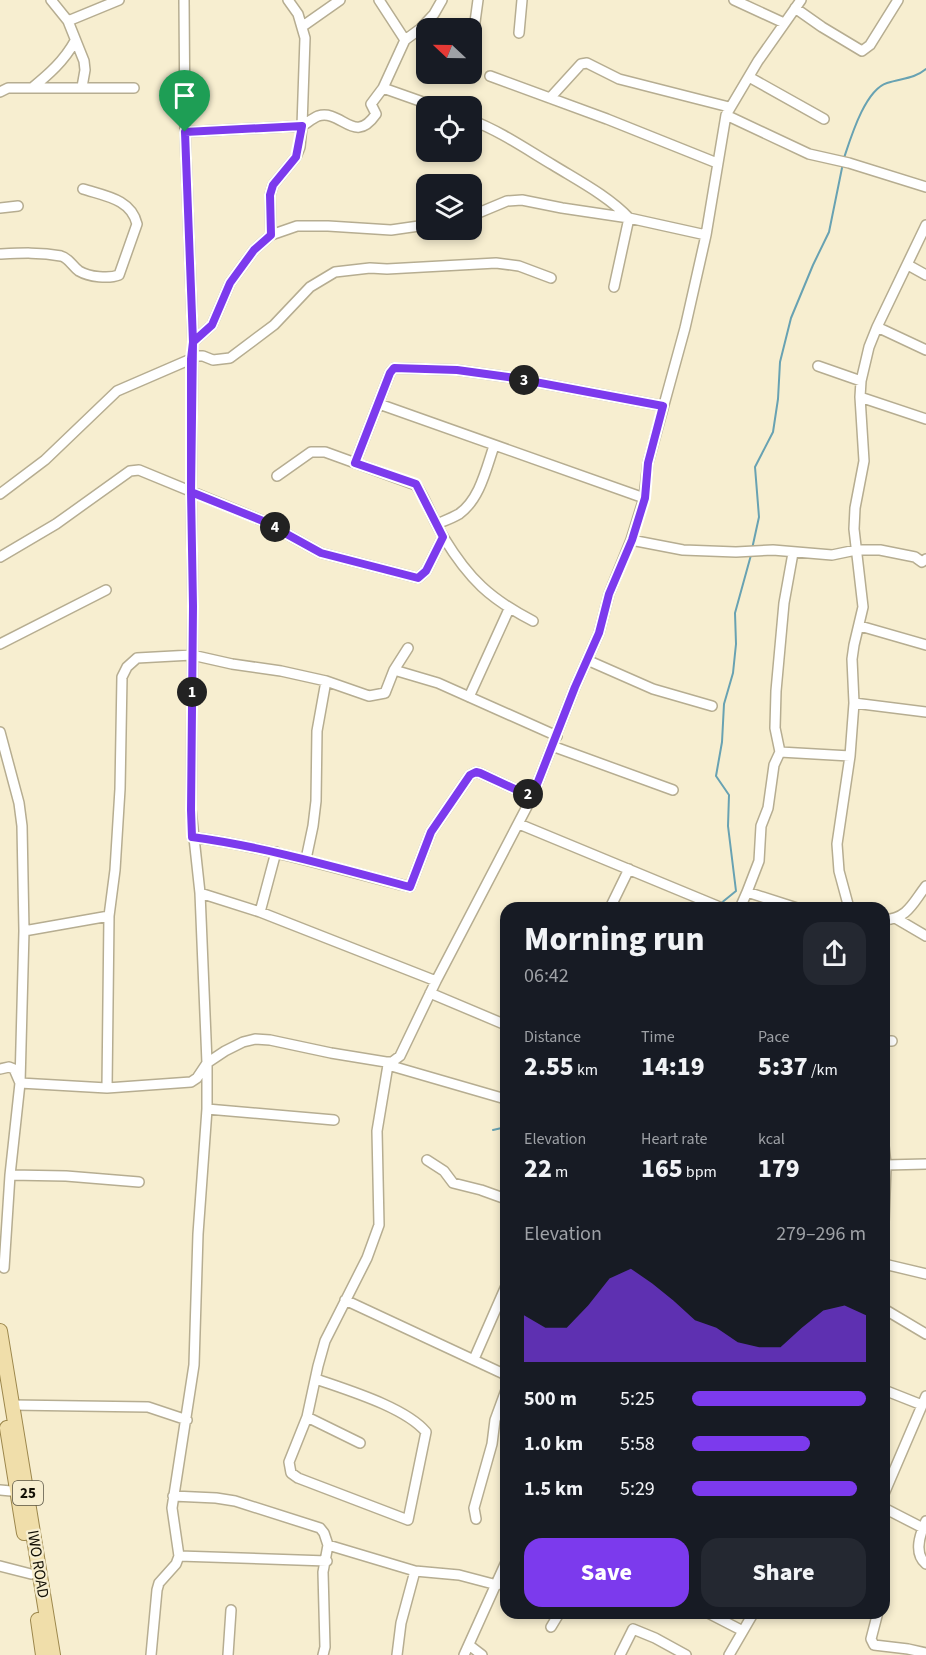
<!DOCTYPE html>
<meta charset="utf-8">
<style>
body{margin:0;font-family:"Source Sans 3",sans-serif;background:#242831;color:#f1f3f6;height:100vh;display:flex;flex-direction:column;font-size:22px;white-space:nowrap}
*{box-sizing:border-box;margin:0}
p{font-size:20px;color:#9ea1a6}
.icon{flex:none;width:33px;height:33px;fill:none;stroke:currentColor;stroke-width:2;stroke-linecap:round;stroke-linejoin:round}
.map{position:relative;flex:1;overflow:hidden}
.sheet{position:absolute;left:500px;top:902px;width:390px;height:717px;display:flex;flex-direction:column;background:#171b24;border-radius:18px;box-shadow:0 3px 9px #0003}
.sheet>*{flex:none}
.needle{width:39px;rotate:292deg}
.fabs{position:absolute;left:416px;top:18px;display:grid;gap:12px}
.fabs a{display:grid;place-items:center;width:66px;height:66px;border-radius:12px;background:#171b24;box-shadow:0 3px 9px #0003;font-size:30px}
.pin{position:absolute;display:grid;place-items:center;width:51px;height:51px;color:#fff;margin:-62px -26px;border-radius:50% 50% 50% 0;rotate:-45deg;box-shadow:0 0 6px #0007}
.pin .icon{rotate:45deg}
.km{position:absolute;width:30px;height:30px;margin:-15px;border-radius:50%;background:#222;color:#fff;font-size:16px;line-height:30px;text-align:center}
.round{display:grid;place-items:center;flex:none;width:63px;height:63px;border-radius:18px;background:#242831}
.overview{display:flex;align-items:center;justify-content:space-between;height:102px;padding:0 24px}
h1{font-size:33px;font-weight:800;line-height:45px}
.stats{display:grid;grid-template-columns:repeat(3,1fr);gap:9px;height:102px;padding:6px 24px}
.stats div{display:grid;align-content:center}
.stats b{font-size:26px;font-weight:800}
.stats small{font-size:16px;font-weight:400}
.stats p{font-size:16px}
.chart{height:168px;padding:12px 24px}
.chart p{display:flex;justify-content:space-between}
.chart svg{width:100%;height:108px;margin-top:6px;fill:#7c3aed;opacity:.7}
.button{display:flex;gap:12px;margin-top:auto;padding:12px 24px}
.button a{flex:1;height:69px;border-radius:18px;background:#7c3aed;color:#fff;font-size:24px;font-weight:800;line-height:69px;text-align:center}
.button a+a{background:#242831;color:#f1f3f6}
ul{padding:0 24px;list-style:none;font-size:20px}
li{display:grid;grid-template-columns:96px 72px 1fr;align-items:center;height:45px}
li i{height:15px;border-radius:8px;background:#7c3aed}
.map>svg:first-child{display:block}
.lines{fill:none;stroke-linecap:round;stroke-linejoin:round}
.stream{stroke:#68a2b2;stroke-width:2}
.street-casing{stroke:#b6ad91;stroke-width:12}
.primary-casing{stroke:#9c874c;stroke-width:16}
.street{stroke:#fff;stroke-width:9}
.primary{stroke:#f0deaa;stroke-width:14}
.route-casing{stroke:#fff;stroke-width:12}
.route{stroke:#7c3aed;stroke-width:8}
.labels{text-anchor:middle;stroke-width:4.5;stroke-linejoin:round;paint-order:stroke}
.shield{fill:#f7eed0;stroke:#575242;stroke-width:1.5}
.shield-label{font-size:15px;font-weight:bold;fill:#120f05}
.street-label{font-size:16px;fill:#120f05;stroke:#f7eed0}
</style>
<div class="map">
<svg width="926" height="1655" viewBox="0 0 926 1655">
<rect width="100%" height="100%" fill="#f7eed0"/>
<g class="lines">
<path class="stream" d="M844,158c7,-21 21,-68 43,-75 15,-5 27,-4 39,-14
M752,549l7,-32 -4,-50 18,-35 5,-33 2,-37 11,-44 22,-53 16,-33 14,-69
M720,904l16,-13 -8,-65 1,-31 -13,-19 6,-34 2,-38 9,-31 3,-29 -1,-31 16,-58
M493,1130l13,-3"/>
<defs>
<path id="street" d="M51,0l17,21 16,40 1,9 -3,17
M379,0l26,40
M734,0l50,23
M795,8l27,19 40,24 8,-6 28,-45
M68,21l51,-21
M475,22l3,-22
M303,26l37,-26
M519,33l3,-33
M490,76l117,43 110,44
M749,77l75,42
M32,88c17,-14 32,-27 43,-47
M383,88l51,18
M0,92l8,-4h126
M550,98l31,-34 6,-1 32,16 110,28
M726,115l83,39 40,9 77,24
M471,120c29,11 55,29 82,45 26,16 55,31 76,53l-15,69
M185,132l117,-6c5,-3 11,-8 16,-10 24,-7 36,30 58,-2l-5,-10 12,-16 22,-48 15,-11 14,-15 8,-14
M0,208l18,-2
M471,216l36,-15 15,-1 40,8 67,10 77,17
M271,235l-1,-40 3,-10 23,-28 4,-10 2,-21 3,-88 -7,-24 -10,-14
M0,254c21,-1 40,-2 61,2 8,2 11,10 18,15 10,6 30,8 40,4l18,-51c-6,-25 -32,-28 -54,-35
M908,265l18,10
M877,327l49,23
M193,342l19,-17 18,-42 24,-33 17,-15 26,-9h31l63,4 35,-5
M192,356h11l10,4 17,-2 44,-33 36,-38 25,-15 35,-4 17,1 109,-6 23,3 32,12
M818,366l43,15
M860,397l66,22
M379,404l265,94
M355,463l35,-90 4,-5 63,2 51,7 155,29
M277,476l34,-24h14l91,33c11,16 17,36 28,53 25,41 46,61 89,83
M0,494l45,-34 72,-69 74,-32
M437,524c7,-3 15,-6 22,-10 21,-15 27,-45 35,-68
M631,540l52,10 53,2 37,-2 59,5 24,-5h24l35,7 7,5 4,-3
M0,557l56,-33 74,-53 9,-1 124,51 58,32 97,25 8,-7 17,-34
M860,626l66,19
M0,644l106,-54
M587,660l66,29 59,17
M394,670l44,13 119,53
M469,697l40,-88
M854,703l72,9
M0,732l19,71 3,23 2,105 -4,152 -10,92 -6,93
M552,746l121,44
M780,752l70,4
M519,824l203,84
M192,837c75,10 145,32 218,50l21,-55 39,-57 6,-3 4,1 52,24
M306,859l7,-33 3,-25 1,-70 9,-50
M747,892l12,-31 2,-35 7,-18 6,-43 6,-13 -5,-24 1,-37 8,-88 9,-50
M200,893l60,19 176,69
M610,908l19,-39
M740,908l7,-16 50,16
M849,908l-10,-37 -2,-27 13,-88 4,-53 -2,-44 2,-14 9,-38 -9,-78 1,-21 9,-47 -4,-64 1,-16 8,-34 8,-20 49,-102
M260,912l16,-60
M897,919l29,17
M884,920c24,-2 28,-16 42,-34
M24,931l85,-15
M430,993l76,32
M884,1041h8
M388,1065l114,33
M0,1069l9,-2 5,2 6,14 87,5 84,-6 6,-4 10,-15 18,-12 18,-9 12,-3 15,1 61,13 55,9h6l8,-6 36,-75 96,-184 43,-110 24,-54 10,-39 22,-54 13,-42 4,-35 37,-135 21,-93 20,-120 32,-54 43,-61
M107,1088l2,-172 6,-46 5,-81 2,-112 5,-10 10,-9 55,-3 40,9 49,7 45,10 43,15 16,-3 9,-23 14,-22
M207,1109l127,11
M884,1146l2,19 -2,57
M427,1160l17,11 9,12 28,7 25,9
M886,1165l40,-1
M10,1175l56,1 73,6
M884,1264l42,10
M345,1300l161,75
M884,1309l42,25
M474,1359l32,-73
M316,1379c31,11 89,28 110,53l-18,88 -110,-42 -7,-5 -2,-11 18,-45 11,-51 7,-25 42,-83 12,-33 -2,-94 11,-66 4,-3
M884,1390l38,15
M12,1405l136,2 39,13
M307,1417l53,26
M0,1490l22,2
M884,1494l42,-98
M173,1496l43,2 19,3 85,27 4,5 4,12 -5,27 2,75 -2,8
M884,1508l39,20
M476,1519l-2,-11 18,-64 3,-24 11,-30
M926,1521c-6,13 -13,32 0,43
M328,1545l87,26 44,4 38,10
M179,1556l148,5
M0,1566l31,8
M706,1612l37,19
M878,1612l-7,27 3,6 34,4 18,4
M551,1627l9,-15
M469,1645l13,10
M151,1655l6,-65 2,-7 17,-19 3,-8 -7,-48 22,-143 4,-131 9,-125v-46l-7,-170 -9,-83 2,-204 -2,-114 2,-150 -8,-210 -1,-132
M228,1655l3,-45
M397,1655l4,-32 14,-52
M464,1655l42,-93
M620,1655l13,-26 22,9 31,17
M729,1655l25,-43"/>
<path id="primary" d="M0,1331l53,324
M7,1428l17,105
M38,1620l5,35"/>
</defs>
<use href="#street" class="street-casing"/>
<use href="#primary" class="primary-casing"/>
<use href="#street" class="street"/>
<use href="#primary" class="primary"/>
</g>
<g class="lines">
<defs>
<path id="route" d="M185,132l8,210 -2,150 2,114 -2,204 1,27c74,10 146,31 218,50l21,-55 39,-57 6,-3 4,1 52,24 43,-110 24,-54 10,-39 23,-54 13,-42 3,-35 15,-57 -155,-29 -51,-7 -63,-2 -4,5 -35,90 61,21 27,53 -17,34 -8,7 -97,-25 -58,-32 -72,-29v-133l2,-17 19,-17 18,-42 24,-33 17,-15 -1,-40 3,-10 23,-28 6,-31 -117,6"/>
</defs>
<use href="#route" class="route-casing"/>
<use href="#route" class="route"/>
</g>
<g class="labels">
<rect class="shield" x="13" y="1481" width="30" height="24" rx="4.5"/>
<g class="shield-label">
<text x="28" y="1498">25</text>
</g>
<g class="street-label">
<text transform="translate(39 1564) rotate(81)" y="6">IWO ROAD</text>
</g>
</g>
</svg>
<div class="fabs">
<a><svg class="needle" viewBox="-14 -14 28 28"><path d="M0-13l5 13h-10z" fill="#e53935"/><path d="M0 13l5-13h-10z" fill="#9ea1a6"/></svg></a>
<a><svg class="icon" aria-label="locate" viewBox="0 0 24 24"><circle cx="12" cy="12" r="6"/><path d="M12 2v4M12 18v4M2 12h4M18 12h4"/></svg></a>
<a><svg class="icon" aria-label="layers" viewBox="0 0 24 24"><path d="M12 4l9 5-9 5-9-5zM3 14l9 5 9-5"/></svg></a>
</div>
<div class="pin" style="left:185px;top:132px;background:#1e9e55"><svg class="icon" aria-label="arrive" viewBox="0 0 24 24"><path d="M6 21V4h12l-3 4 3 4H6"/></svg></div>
<b class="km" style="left:192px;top:692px">1</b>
<b class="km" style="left:528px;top:794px">2</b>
<b class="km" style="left:524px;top:380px">3</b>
<b class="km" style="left:275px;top:527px">4</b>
<section class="sheet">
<div class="overview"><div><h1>Morning run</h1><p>06:42</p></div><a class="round"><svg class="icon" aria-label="share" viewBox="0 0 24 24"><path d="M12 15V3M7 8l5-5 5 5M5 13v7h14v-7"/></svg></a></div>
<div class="stats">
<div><p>Distance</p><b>2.55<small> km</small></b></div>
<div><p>Time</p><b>14:19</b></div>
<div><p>Pace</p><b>5:37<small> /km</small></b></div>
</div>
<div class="stats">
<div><p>Elevation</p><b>22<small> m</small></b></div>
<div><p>Heart rate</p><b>165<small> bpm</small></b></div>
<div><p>kcal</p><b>179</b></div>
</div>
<div class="chart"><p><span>Elevation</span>279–296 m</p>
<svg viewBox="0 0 160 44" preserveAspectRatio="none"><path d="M0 44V25L10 30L20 30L30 21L40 10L50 6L60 12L70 19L80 27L90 30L100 36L110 38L120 38L130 30L140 23L150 21L160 25V44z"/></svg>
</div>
<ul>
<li><b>500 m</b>5:25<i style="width:100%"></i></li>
<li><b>1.0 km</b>5:58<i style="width:68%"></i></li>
<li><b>1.5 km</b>5:29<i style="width:95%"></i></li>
</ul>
<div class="button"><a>Save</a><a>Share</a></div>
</section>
</div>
